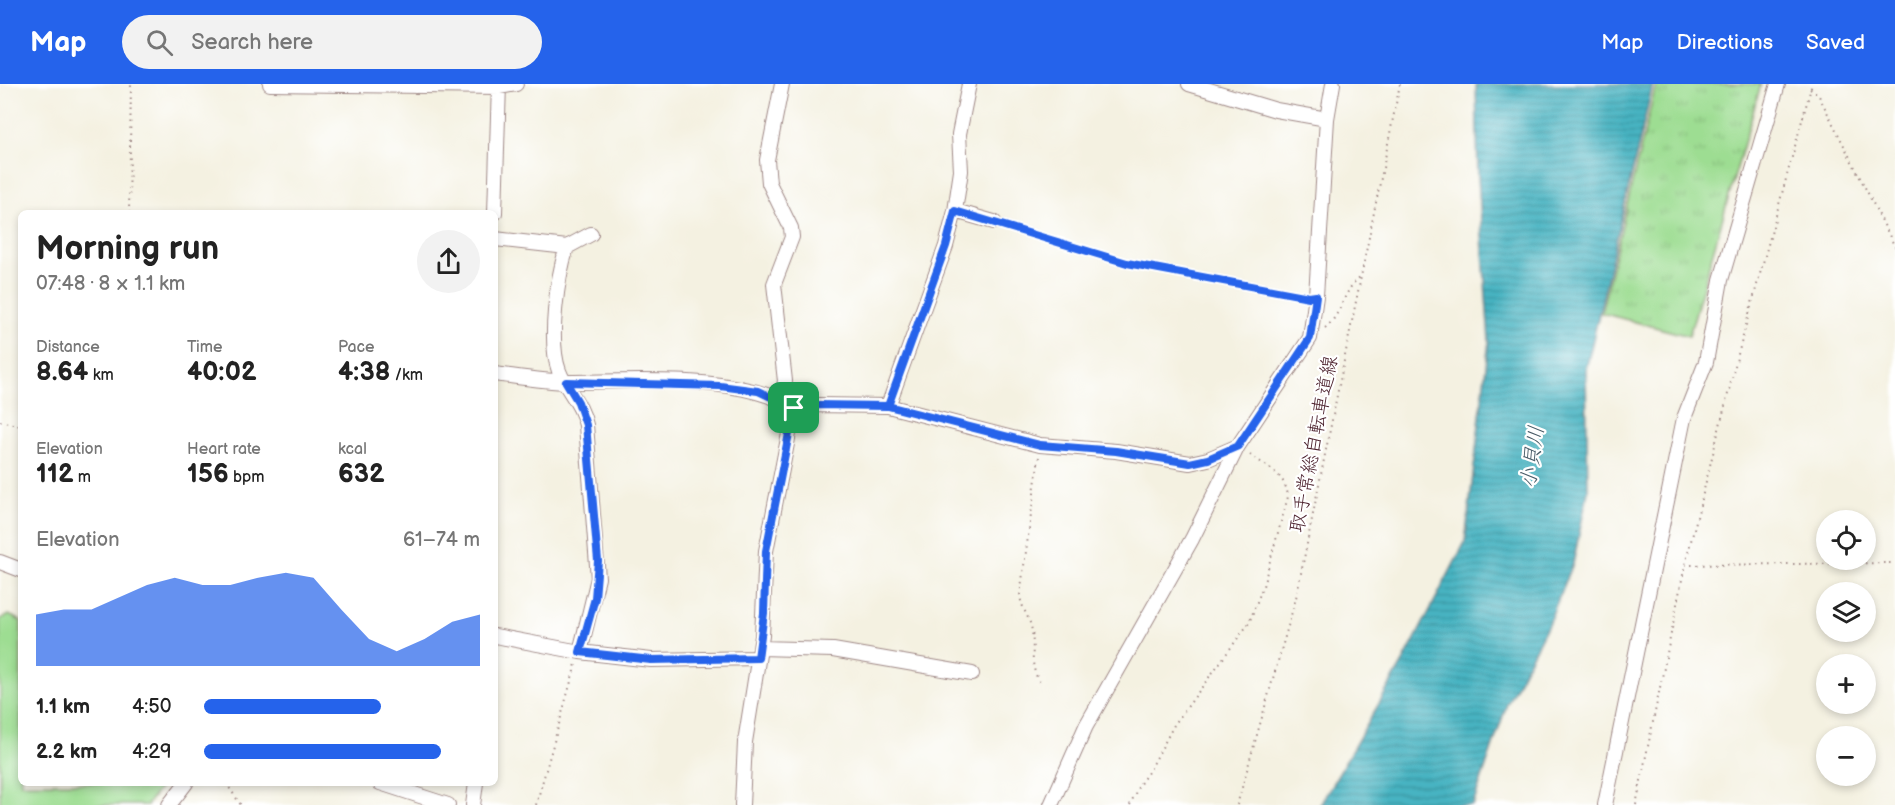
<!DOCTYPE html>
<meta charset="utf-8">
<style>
body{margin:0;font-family:"Balsamiq Sans","Klee One",sans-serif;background:#f2f2f2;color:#222;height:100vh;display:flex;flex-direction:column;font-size:22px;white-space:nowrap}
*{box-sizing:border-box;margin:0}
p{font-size:20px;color:#767676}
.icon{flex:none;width:33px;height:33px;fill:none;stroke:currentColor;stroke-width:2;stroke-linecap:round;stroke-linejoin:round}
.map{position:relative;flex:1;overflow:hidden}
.drawer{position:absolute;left:18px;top:126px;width:480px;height:576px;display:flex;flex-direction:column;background:#fff;border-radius:9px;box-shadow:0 3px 9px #0003}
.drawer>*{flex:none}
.tools{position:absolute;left:1816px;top:426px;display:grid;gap:12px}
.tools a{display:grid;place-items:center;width:60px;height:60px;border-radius:50%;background:#fff;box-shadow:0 3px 9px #0003;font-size:30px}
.pin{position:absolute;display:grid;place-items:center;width:51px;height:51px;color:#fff;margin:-26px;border-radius:12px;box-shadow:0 3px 9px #0006}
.round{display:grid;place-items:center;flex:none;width:63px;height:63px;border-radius:32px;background:#f2f2f2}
.overview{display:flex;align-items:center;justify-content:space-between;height:102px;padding:0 18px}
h1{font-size:33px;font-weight:800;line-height:45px}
.figures{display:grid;grid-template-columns:repeat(3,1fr);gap:9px;height:102px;padding:6px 18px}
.figures div{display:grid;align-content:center}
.figures b{font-size:26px;font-weight:800}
.figures small{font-size:16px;font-weight:400}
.figures p{font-size:16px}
.chart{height:168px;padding:12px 18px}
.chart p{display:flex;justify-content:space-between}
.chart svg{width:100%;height:108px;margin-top:6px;fill:#2563eb;opacity:.7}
ul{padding:0 18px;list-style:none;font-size:20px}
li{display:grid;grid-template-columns:96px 72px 1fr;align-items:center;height:45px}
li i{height:15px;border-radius:8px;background:#2563eb}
header{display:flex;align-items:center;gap:36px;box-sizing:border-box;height:84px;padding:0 30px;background:#2563eb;color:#fff}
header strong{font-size:28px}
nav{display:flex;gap:33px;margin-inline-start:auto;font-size:21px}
.search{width:420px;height:54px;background:#f2f2f2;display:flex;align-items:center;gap:15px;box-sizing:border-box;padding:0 21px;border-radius:33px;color:#767676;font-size:22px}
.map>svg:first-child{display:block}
.grass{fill:url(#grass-tufts);stroke:#747e5e;stroke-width:1.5}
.park{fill:#9ddd92;stroke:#747e5e;stroke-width:1.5}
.water{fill:url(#water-rules);stroke:#486a76;stroke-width:1.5}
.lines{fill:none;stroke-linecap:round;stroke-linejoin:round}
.minor-casing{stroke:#9f8886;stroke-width:16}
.path{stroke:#9f8886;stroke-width:2;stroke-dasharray:1.5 4.5;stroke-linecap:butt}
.minor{stroke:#fff;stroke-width:14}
.route-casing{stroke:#fff;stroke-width:12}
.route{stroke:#2563eb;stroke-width:8}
.labels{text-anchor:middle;stroke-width:4.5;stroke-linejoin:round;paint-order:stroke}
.street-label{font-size:20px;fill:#4a1f2b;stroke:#fff}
.water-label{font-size:21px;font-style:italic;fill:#485b67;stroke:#fff}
</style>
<header>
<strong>Map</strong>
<div class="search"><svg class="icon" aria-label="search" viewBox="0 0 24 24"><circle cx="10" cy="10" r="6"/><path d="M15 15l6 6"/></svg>Search here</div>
<nav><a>Map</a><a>Directions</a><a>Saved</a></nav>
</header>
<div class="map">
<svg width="1895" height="721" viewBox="0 0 1895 721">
<defs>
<pattern id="grass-tufts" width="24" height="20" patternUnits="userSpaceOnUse" patternTransform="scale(1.5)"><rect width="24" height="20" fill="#9ddd92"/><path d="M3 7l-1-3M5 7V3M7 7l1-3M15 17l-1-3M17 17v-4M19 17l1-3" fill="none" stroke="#89bd7e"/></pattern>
<pattern id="water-rules" width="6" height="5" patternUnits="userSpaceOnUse" patternTransform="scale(1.5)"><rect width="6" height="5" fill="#46b4c2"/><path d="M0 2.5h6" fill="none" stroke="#3c929e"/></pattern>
</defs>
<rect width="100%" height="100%" fill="#fff"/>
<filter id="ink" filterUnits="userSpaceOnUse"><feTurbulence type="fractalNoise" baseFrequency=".0167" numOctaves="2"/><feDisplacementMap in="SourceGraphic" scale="12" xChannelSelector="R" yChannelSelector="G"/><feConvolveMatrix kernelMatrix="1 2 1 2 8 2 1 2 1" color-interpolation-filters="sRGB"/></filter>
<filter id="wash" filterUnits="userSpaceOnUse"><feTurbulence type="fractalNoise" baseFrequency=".008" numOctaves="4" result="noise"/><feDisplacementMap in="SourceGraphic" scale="24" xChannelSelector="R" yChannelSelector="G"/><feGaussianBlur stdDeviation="1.35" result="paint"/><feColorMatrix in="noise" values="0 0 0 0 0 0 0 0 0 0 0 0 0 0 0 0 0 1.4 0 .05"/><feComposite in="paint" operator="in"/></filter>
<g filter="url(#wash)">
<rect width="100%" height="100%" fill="#f4f1e1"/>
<path class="grass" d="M1656,0h105l-72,252 -88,-23z"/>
<path class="park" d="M9,531l12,6v162h142l-16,22h-147v-186z"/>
<path class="water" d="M1476,0h177l-67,285 2,122 -15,73 -25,60 -41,80 -34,101h-153l82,-141 63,-122 24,-201 -11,-164z"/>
</g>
<g filter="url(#ink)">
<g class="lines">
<defs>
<path id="minor" d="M270,0l229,3 17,-3
M1189,0l87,26 51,9
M955,127l39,11
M495,129l4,-129
M495,155l72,8 24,-13
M567,163c-10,31 -19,94 -8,124 7,19 23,33 27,54l12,153 -18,74
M495,290c24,3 49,7 73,8 64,0 173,-9 226,26l21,-3 73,1 152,39 76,6 74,12 18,-4 30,-13
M781,316l4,-19 -11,-97 18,-47 -1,-9 -22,-45 -2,-23 15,-76
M888,322l58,-160 9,-35 6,-40 -2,-37 10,-50
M0,478l21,8
M495,552l85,16 71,8 107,-2
M760,564l73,2 139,24
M380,699l68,22
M169,721l17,-22
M473,721l3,-22
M742,721l3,-63 17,-106 4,-85 28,-143
M1051,721l35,-79 106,-187 46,-93 72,-108 6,-42 11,-177 6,-35
M1605,721l79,-387 22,-56 15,-82 57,-196"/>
</defs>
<use href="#minor" class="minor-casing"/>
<path class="path" d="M1810,5l8,5 77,153
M129,129l2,-129
M1006,141l121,38 176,33
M1325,244c17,-13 18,-38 35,-51
M0,337l21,5
M1039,373l-19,138c1,12 8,20 11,31 5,22 -4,40 11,59
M1685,481l210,-2
M226,699l15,22
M536,721l40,-141
M1130,721l9,-20 12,-17 23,-43 75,-102 14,-37 25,-89c-2,-23 -21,-30 -38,-42
M1237,721l59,-207 104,-514
M1636,721l49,-240 52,-207 75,-274"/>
<use href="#minor" class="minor"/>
</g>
</g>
<g class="lines" filter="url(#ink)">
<defs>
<path id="route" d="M794,324l-28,143 -2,62 -6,45 -107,2 -71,-8 15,-54 3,-37 -12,-136 -8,-23 -12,-20 154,4 38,5 36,17 21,-3 73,1 152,39 76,6 74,12 18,-4 30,-13 72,-108 6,-42 -7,1 -182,-34 -172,-52 -9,35 -58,160 -73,-1 -21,3"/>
</defs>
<use href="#route" class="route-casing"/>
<use href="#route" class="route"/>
</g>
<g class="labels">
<g class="street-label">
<text transform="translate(1313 360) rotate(-79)" y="7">取手常総自転車道線</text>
</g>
<g class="water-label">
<text transform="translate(1532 373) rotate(-82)" y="7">小貝川</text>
</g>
</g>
</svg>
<div class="tools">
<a><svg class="icon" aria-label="locate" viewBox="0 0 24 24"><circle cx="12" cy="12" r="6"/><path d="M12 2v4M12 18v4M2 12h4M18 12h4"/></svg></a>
<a><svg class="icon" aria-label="layers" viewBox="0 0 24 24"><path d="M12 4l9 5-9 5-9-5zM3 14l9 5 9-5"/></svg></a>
<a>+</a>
<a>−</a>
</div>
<div class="pin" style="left:794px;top:324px;background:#1e9e55"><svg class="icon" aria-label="arrive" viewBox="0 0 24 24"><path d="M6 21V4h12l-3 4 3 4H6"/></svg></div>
<section class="drawer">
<div class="overview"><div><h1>Morning run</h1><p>07:48 · 8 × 1.1 km</p></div><a class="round"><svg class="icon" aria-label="share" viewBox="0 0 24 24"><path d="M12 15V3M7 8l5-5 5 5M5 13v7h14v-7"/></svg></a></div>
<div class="figures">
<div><p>Distance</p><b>8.64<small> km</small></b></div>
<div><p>Time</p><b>40:02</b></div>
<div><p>Pace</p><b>4:38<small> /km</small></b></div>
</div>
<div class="figures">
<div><p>Elevation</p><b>112<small> m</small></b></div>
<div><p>Heart rate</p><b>156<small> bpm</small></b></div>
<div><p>kcal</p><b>632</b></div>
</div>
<div class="chart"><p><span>Elevation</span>61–74 m</p>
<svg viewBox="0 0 160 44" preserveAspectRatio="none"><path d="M0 44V23L10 21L20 21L30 16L40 11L50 8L60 11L70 11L80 8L90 6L100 8L110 21L120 33L130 38L140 33L150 26L160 23V44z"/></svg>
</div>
<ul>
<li><b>1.1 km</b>4:50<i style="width:64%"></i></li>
<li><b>2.2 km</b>4:29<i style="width:86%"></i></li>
</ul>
</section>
</div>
